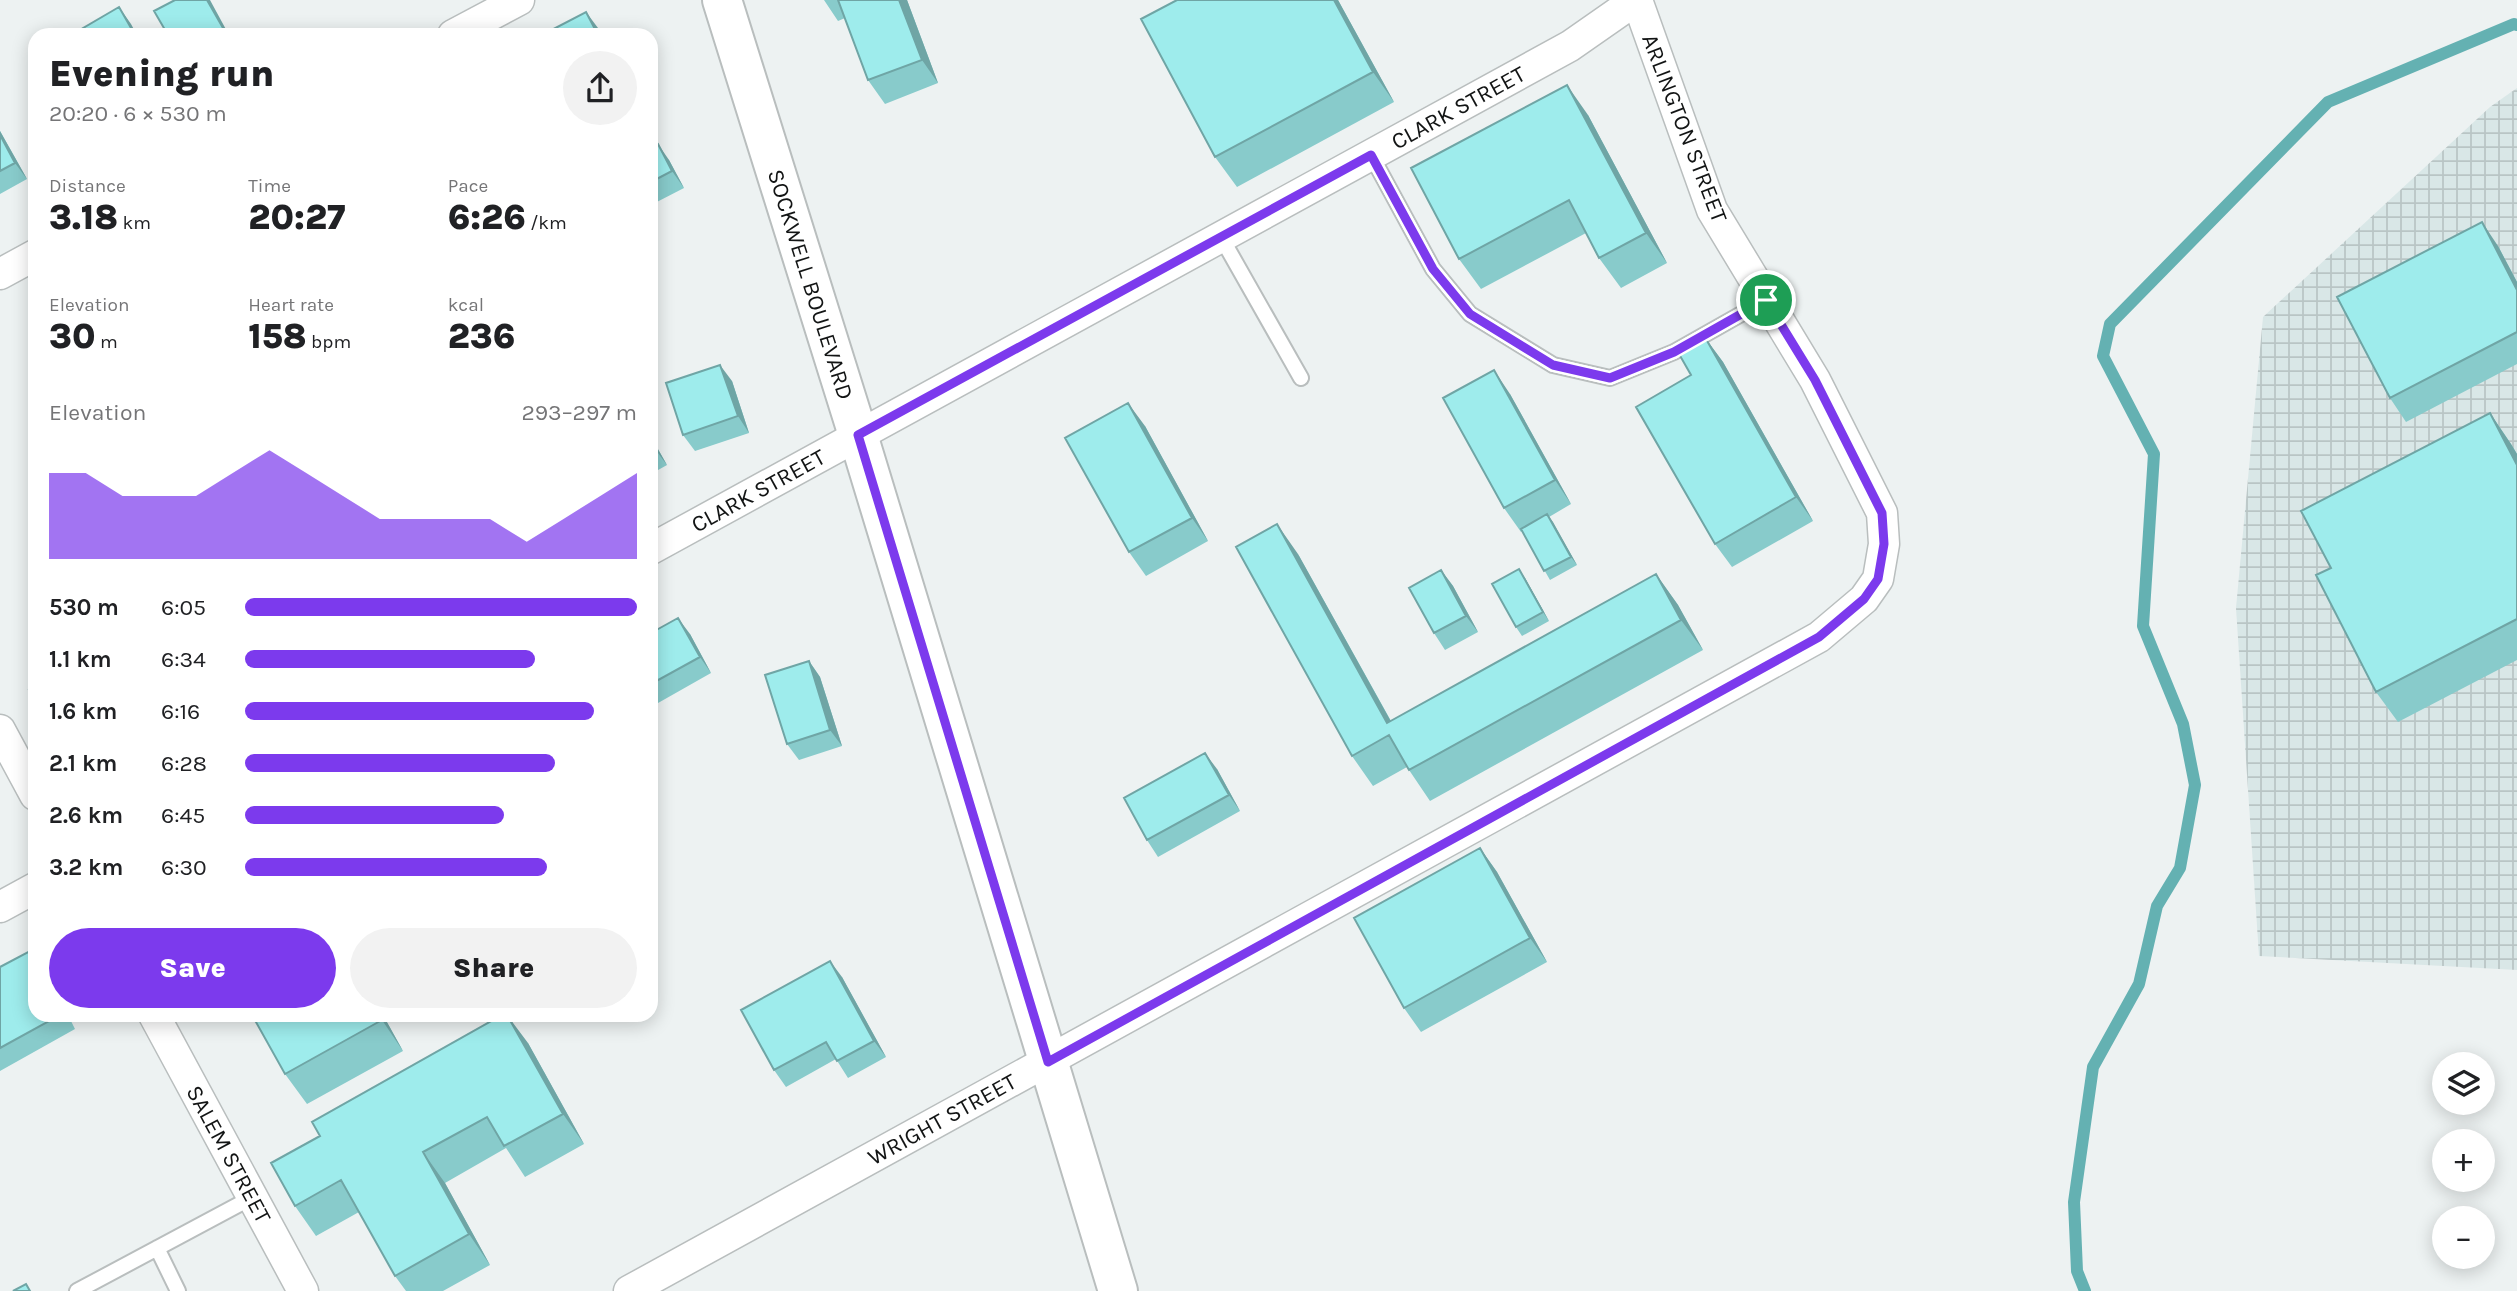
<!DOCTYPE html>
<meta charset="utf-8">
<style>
body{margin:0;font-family:Karla,sans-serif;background:#f2f2f2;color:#202124;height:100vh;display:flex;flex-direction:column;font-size:26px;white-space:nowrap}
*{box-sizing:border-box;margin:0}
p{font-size:23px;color:#757577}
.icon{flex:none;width:38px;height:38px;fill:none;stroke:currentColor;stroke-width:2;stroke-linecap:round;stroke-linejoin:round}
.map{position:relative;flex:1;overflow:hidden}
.panel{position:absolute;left:28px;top:28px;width:630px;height:994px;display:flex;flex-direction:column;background:#fff;border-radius:21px;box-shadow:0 4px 18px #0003}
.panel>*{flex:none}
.buttons{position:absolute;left:2432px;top:1052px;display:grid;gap:14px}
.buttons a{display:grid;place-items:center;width:63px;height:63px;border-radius:50%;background:#fff;box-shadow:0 4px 18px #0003;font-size:35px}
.pin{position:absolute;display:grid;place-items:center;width:60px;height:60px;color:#fff;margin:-30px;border:4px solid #fff;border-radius:50%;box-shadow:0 2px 7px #0007}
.round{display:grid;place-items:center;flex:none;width:74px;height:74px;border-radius:37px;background:#f2f2f2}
.overview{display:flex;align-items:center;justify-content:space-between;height:119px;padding:0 21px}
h1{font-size:38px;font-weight:800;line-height:52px}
.figures{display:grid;grid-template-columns:repeat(3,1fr);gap:10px;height:119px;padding:7px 21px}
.figures div{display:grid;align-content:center}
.figures b{font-size:35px;font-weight:800}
.figures small{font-size:19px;font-weight:400}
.figures p{font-size:19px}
.chart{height:196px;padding:14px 21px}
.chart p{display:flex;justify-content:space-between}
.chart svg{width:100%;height:126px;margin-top:7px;fill:#7c3aed;opacity:.7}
.primary-button{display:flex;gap:14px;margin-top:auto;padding:14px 21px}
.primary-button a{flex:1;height:80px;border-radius:42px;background:#7c3aed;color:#fff;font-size:28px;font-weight:800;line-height:80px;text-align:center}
.primary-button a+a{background:#f2f2f2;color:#202124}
ul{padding:0 21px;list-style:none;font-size:23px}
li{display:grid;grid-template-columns:112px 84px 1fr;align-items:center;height:52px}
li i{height:18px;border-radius:9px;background:#7c3aed}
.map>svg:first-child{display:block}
.industrial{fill:url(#industrial-grid)}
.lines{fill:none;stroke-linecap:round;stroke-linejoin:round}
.stream{stroke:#64b1b2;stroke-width:12}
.lane-casing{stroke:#b9bebe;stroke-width:18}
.street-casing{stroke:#b9bebe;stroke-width:33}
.primary-casing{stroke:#b9bebe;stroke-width:42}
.lane{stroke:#fff;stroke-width:14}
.street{stroke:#fff;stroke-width:30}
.primary{stroke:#fff;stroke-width:38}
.wall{fill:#88cbcb}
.shaded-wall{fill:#6fa5a5}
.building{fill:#9eecec;stroke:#6fa5a5;stroke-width:2}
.route-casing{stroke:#fff;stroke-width:14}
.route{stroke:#7c3aed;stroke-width:9}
.labels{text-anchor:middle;stroke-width:6;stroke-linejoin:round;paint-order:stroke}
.street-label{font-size:23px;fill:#121414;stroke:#fff}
</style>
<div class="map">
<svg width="2517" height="1291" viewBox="0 0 2517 1291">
<defs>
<pattern id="industrial-grid" width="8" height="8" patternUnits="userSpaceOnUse" patternTransform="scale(1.75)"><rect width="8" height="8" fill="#d9e7e7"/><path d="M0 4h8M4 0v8" fill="none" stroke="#b9c5c5"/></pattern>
</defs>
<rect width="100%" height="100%" fill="#edf2f2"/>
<path class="industrial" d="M2517,88v882l-258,-14 -23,-348 27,-291 227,-210z"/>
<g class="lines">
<path class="stream" d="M2085,1291l-8,-20 -3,-69 19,-135 46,-83 18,-78 23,-38 15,-83 -12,-61 -40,-98 11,-172 -51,-98 7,-32 218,-222 186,-78 3,1"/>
<defs>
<path id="lane" d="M1371,155l62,114 37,45 83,51 57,13 64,-26 92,-52
M1221,237l80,141
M157,1248l21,43
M77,1291l176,-94"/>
<g id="street">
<path d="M453,35l66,-35"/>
<path d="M0,274l35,-19"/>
<path id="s1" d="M651,549l919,-503 66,-46"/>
<path d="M0,730l35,65"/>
<path d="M0,907l35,-19"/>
<path id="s2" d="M154,1015l149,276"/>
<path id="s3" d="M629,1291l1190,-654 45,-38 14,-20 6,-35 -2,-31 -67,-133 -103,-170 -75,-210"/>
</g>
<g id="primary">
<path id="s4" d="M722,0l136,435 260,856"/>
</g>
</defs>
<use href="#lane" class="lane-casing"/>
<use href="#street" class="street-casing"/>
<use href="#primary" class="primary-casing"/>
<use href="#lane" class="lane"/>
<use href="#street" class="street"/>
<use href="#primary" class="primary"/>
</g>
<path class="wall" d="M824,0h83l31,83 -53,21 -17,-24 -23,-62 -7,3z
M1338,0l56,102 -157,85 -22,-30z
M1588,115l79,148 -46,25 -22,-30 -13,-25 -105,56 -22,-30z
M0,131l27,48 -27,15z
M651,147l18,13 15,28 -33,17z
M2498,246l19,36v82l-111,58 -16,-24z
M1706,339l17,23 90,159 -81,46 -17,-23 -24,-169z
M732,381l17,52 -54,18 -12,-16z
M1510,394l61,110 -22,13 28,48 -27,15 -28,-49 -1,1 -17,-24z
M2490,413l21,31 6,10v206l-119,62 -22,-30z
M1145,426l63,115 -62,35 -17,-24z
M651,437l16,28 -16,9z
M1298,554l93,167 265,-147 22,31 25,45 -273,151 -23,-34 -34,19 -21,-30z
M1441,570l12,16 25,46 -33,18 -11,-17z
M1525,578l24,43 -27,15 -6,-9z
M651,633l39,1 21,39 -60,34z
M809,661l11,16 22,69 -43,14 -12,-16z
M1217,769l23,42 -82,46 -11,-17z
M1480,848l17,24 50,90 -126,70 -17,-24z
M0,967l35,48h33l7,14 -75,42z
M842,977l44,80 -38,21 -12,-19 -50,28 -12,-17z
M252,1015h131l20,36 -96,53 -22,-30z
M528,1043l56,101 -59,33 -19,-29 -61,35 45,82 -47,26h-37l-11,-15 -36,-64 -43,24 -21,-30 25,-70z"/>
<path class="shaded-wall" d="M207,0h3l19,35h-2z
M899,0h8l31,83 -16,-23z
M1334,0h4l56,102 -21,-30z
M119,7l12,17 6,11h-2z
M586,12l12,16 3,7h-3z
M1567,85l21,30 79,148 -21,-30z
M0,131l27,48 -12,-16 -15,-28z
M658,144l11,16 15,28 -12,-17z
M2482,222l16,24 19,36v8z
M1706,339l17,23 90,159 -17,-24z
M720,365l12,16 17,52 -11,-17z
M1494,370l16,24 61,110 -16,-24z
M1128,403l17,23 63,115 -16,-23z
M2490,413l21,31 6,10v11z
M651,437l16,28 -12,-16 -4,-8z
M1547,514l6,8 24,43 -6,-8z
M1277,524l21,30 111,200 -22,-31z
M1519,569l6,9 24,43 -6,-9z
M1441,570l12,16 25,46 -12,-16z
M1656,574l22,31 25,45 -22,-30z
M678,618l12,16 21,39 -11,-16z
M809,661l11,16 22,69 -12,-16z
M1205,753l12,16 23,42 -11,-16z
M1480,848l17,24 50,90 -17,-24z
M830,961l12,16 44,80 -12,-16z
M379,1015h4l20,36 -21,-31z
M507,1015l21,28 56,101 -21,-30z
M423,1152l22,31 45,82 -21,-31z"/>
<path class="building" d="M175,0h32l20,35h-59l-14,-24z
M838,0h61l23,60 -54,20z
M1177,0h157l39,72 -158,85 -74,-138z
M119,7l16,28h-61l-1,-1z
M586,12l12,23h-56z
M1567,85l79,148 -47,25 -30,-58 -110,59 -48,-91z
M0,135l15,28 -15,8z
M658,144l14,27 -21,11v-35z
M2482,222l35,68v42l-127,66 -53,-101z
M1706,339l90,158 -81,47 -79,-137 55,-32 -12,-21z
M720,365l18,51 -55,19 -17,-52z
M1494,370l61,110 -51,28 -61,-110z
M1128,403l64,115 -63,34 -64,-114z
M2490,413l27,52v154l-141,73 -60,-117 15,-7 -30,-57z
M651,441l4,8 -4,2z
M1547,514l24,43 -27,14 -23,-42z
M1277,524l110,199 269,-149 25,46 -272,150 -20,-35 -37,21 -116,-209z
M1519,569l24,43 -27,15 -24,-43z
M1441,570l25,46 -32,17 -25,-45z
M678,618l22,39 -49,27v-51z
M809,661l21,69 -43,14 -22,-69z
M35,687v14l-6,-11z
M1205,753l24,42 -82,45 -23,-42z
M1480,848l50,90 -126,70 -50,-90z
M30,951l5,10v54h25l-60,33v-81z
M830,961l44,80 -37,20 -11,-19 -52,28 -33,-60z
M252,1015h127l3,5 -97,54z
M502,1015h5l56,99 -59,32 -17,-29 -64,35 46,82 -74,42 -54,-96 -46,26 -24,-43 49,-27 -8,-14z
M26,1284l4,7h-17z"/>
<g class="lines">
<defs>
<path id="route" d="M1371,155l62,114 37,45 83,51 57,13 64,-26 92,-52 49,80 67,133 2,31 -6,35 -14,20 -45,38 -771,425 -190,-627z"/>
</defs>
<use href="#route" class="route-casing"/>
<use href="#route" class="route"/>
</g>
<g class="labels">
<g class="street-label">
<text dy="8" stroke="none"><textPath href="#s1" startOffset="920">CLARK STREET</textPath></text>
<text transform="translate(1685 128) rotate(69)" y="8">ARLINGTON STREET</text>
<text dy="8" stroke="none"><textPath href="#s4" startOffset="298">SOCKWELL BOULEVARD</textPath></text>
<text dy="8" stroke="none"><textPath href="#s1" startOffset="122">CLARK STREET</textPath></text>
<text dy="8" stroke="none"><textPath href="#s3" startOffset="357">WRIGHT STREET</textPath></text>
<text dy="8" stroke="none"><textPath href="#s2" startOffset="158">SALEM STREET</textPath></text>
</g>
</g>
</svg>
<div class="buttons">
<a><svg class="icon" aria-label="layers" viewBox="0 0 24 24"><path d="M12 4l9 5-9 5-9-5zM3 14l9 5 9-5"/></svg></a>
<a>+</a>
<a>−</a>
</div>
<div class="pin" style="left:1766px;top:300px;background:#1e9e55"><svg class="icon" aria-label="arrive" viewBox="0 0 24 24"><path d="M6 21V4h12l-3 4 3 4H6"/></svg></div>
<section class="panel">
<div class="overview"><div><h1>Evening run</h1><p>20:20 · 6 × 530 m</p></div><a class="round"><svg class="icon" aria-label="share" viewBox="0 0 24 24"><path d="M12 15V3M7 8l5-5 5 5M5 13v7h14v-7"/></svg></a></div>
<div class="figures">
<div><p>Distance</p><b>3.18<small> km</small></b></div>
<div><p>Time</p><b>20:27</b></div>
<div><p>Pace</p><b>6:26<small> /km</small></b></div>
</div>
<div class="figures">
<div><p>Elevation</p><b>30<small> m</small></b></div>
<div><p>Heart rate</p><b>158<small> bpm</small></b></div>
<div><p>kcal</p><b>236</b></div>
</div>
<div class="chart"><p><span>Elevation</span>293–297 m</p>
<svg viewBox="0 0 160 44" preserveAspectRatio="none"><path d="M0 44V14L10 14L20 22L30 22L40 22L50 14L60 6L70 14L80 22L90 30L100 30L110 30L120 30L130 38L140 30L150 22L160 14V44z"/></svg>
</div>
<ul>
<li><b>530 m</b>6:05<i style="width:100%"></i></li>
<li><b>1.1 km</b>6:34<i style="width:74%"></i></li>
<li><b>1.6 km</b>6:16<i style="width:89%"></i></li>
<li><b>2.1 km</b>6:28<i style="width:79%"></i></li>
<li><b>2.6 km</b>6:45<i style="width:66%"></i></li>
<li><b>3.2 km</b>6:30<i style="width:77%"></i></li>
</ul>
<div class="primary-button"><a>Save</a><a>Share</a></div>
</section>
</div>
